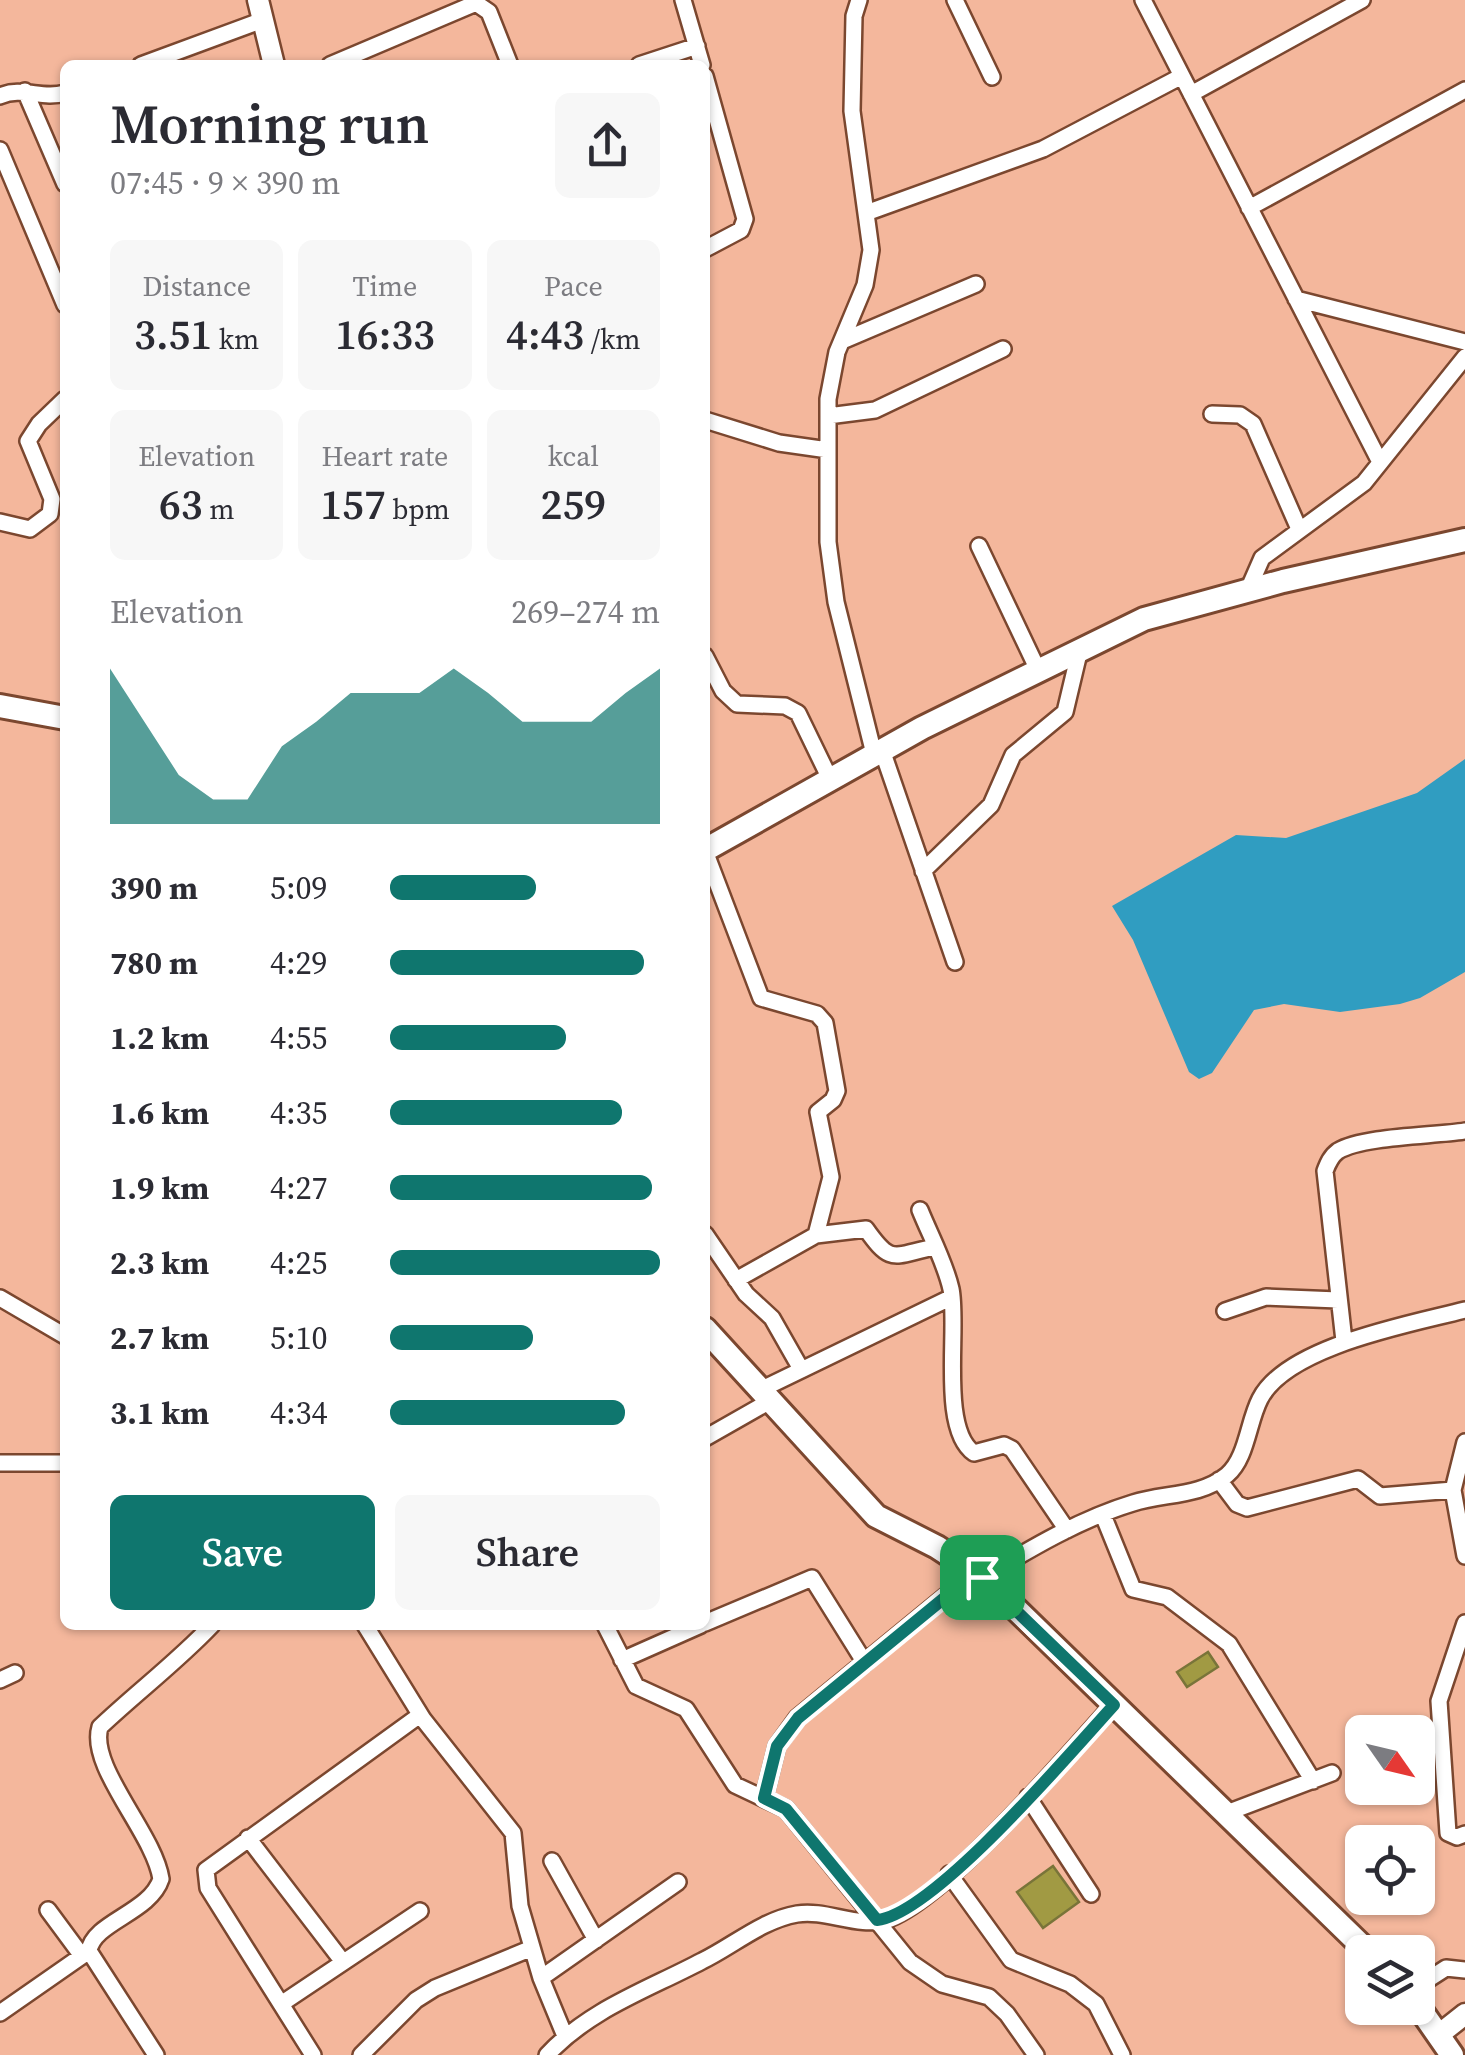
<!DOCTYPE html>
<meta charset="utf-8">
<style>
body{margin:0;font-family:"Source Serif 4",serif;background:#f7f7f7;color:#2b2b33;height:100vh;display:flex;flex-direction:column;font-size:38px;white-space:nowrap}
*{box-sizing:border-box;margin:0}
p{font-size:32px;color:#7c7c81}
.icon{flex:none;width:55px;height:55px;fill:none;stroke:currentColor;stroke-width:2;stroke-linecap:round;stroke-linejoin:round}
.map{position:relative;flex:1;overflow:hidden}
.drawer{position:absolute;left:60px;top:60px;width:650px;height:1570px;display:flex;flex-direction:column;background:#fff;border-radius:15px;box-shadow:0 2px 8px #0004}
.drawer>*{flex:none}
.needle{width:65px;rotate:124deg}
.tools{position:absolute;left:1345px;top:1715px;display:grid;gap:20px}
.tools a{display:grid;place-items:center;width:90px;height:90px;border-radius:15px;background:#fff;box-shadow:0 2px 8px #0004;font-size:50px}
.pin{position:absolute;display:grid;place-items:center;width:85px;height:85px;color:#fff;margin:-42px;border-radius:20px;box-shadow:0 5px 15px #0006}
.round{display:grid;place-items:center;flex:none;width:105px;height:105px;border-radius:15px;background:#f7f7f7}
.head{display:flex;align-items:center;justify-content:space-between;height:170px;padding:0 50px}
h1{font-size:55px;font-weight:600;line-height:75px}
.metrics{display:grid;grid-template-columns:repeat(3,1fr);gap:15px;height:170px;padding:10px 50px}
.metrics div{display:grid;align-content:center;border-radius:15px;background:#f7f7f7;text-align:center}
.metrics b{font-size:42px;font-weight:600}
.metrics small{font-size:28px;font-weight:400}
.metrics p{font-size:28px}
.chart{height:280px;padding:20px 50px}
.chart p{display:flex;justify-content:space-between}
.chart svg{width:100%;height:180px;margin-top:10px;fill:#0f766e;opacity:.7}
.button{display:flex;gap:20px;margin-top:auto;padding:20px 50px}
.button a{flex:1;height:115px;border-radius:15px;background:#0f766e;color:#fff;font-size:40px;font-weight:600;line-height:115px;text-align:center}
.button a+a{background:#f7f7f7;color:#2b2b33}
ul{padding:0 50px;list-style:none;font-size:32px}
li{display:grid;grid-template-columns:160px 120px 1fr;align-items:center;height:75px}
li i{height:25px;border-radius:12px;background:#0f766e}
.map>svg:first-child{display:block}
.water{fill:#309dc1}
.building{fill:#a19a43;stroke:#797439;stroke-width:2.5}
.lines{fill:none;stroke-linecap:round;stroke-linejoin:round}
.minor-casing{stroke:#7b472f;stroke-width:20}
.tertiary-casing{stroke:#7b472f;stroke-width:25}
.secondary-casing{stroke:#7b472f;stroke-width:28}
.minor{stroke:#fff;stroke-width:15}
.tertiary{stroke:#fff;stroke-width:20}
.secondary{stroke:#fff;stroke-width:22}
.route-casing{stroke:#fff;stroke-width:20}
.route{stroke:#0f766e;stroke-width:12}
</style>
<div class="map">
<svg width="1465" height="2055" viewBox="0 0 1465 2055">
<rect width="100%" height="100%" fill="#f4b79c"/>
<path class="water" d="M1465,759v213l-45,26 -20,6 -60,8 -56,-8 -30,6 -42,63 -13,6 -10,-7 -56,-132 -21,-34 124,-71 50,3 131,-45z"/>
<path class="building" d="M1208,1652l10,15 -31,20 -10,-15z
M1053,1866l26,36 -36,26 -26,-36z"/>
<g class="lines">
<defs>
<path id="minor" d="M683,0l19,65
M859,0l-5,16 -2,95 19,139 -6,35 -28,67 -9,47v143l8,60 38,152
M955,0l37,77
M1143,0l237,462
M141,65l122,-45
M330,65l146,-62 13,9 21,53
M639,65l58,-19
M705,76l40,143 -4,11 -36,19
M25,91l40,93
M1191,94l171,-94
M0,96c22,-10 42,4 65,-3
M0,150l65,155
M1249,208l216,-118
M866,213l177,-64 139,-73
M1296,299l169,43
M842,341l134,-57
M1212,414l28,1 13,9 46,105
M828,416l47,-6 128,-61
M705,420l74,23 49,7
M0,522l30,7 20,-15 2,-15 -24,-58 11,-17 26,-25
M979,546l58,122
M1248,590l14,-32 102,-75 101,-126
M705,656l18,35 14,13 48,2 13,7 32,66
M882,750l73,212
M705,851l56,147 56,16 8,9 12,68 -4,9 -15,12 13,65 -15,58 -80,45
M923,871l68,-66 22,-50 52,-43 15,-63
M920,1210c10,25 25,52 31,79 8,38 -12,140 23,164l30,-8 8,4 55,81
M705,1234l41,60 26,24 29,51
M816,1235l50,-6c26,37 27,26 69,18
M0,1298l65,38
M1225,1311l41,-14 72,3
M1344,1341l-19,-170c3,-8 6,-15 13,-20 25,-15 96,-15 127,-20
M760,1390l192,-93
M705,1438l65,-37
M1465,1442l-12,48 12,66
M0,1463h65
M1219,1480l18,24 10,4 111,-29 22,17 73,-6
M1103,1515l30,74 34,8 62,47 84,137
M983,1577c47,-28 97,-58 150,-74 31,-10 67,-6 94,-28 20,-17 21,-53 33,-76 27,-53 151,-75 205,-89
M705,1623l107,-45 53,85
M1465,1623l-26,78 9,132 9,4 8,-3
M365,1625l58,94 90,114 7,73 21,72 24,58
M605,1625l31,61 50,23 49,76 51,24 124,153 32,22 47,13 18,17 29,41
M622,1660l79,-35
M0,1680l15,-7
M1028,1797l63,97
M764,1798l13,-52 20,-28 179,-147
M1224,1814l108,-41
M248,1838l95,124
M552,1861l44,79
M949,1874l62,86 59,24 26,20 26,51
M48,1910l34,46
M541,1978l137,-96
M1418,1986l28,-18 19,2
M281,2004l139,-93
M0,2013l89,-62
M156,2055l-67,-104c4,-29 61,-38 72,-72 -7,-46 -73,-112 -61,-152 37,-35 77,-65 112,-102
M313,2055l-105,-167 -2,-18 214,-155
M361,2055l55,-55 19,-12 97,-40
M547,2055c43,-46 100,-65 155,-94 31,-15 60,-41 95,-47 30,-5 61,15 91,5 57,-20 180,-164 225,-214"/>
<path id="tertiary" d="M258,0l16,65
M1441,2033l24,-19"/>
<path id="secondary" d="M0,706l65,12
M705,850l217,-122 222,-109 139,-38 182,-41
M705,1329l171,187 61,31 46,30 385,375
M1418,2006l34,49"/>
</defs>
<use href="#minor" class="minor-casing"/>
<use href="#tertiary" class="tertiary-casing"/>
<use href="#secondary" class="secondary-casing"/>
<use href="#minor" class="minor"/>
<use href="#tertiary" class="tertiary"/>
<use href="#secondary" class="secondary"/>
</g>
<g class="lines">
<defs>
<path id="route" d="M976,1572l138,133c-43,47 -180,209 -237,215l-91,-111 -22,-11 13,-52 21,-28z"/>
</defs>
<use href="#route" class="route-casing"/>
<use href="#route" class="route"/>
</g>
</svg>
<div class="tools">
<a><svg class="needle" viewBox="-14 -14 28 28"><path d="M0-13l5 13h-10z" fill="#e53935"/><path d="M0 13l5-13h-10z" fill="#7c7c81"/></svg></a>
<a><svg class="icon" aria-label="locate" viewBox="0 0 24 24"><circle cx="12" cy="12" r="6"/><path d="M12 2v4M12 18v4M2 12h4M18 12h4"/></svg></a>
<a><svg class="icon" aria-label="layers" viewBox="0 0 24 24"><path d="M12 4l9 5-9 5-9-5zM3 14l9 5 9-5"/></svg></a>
</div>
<div class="pin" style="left:982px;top:1577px;background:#1e9e55"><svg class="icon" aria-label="arrive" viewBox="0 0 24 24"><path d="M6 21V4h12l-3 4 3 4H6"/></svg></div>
<section class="drawer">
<div class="head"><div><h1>Morning run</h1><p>07:45 · 9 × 390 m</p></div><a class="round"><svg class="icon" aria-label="share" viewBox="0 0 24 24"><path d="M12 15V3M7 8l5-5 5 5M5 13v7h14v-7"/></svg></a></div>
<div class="metrics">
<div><p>Distance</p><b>3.51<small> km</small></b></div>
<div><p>Time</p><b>16:33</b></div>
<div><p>Pace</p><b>4:43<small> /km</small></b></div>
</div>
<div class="metrics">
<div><p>Elevation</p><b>63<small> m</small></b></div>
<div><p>Heart rate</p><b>157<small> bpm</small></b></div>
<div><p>kcal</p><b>259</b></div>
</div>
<div class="chart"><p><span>Elevation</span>269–274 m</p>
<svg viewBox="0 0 160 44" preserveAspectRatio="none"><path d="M0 44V6L10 19L20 32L30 38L40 38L50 25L60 19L70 12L80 12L90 12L100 6L110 12L120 19L130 19L140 19L150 12L160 6V44z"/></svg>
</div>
<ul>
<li><b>390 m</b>5:09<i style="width:54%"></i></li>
<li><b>780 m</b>4:29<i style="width:94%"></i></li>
<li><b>1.2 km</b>4:55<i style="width:65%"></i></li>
<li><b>1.6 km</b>4:35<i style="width:86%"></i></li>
<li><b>1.9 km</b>4:27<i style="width:97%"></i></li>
<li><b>2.3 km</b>4:25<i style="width:100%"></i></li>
<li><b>2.7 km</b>5:10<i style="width:53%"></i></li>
<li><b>3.1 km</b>4:34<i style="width:87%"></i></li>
</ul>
<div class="button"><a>Save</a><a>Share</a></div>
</section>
</div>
